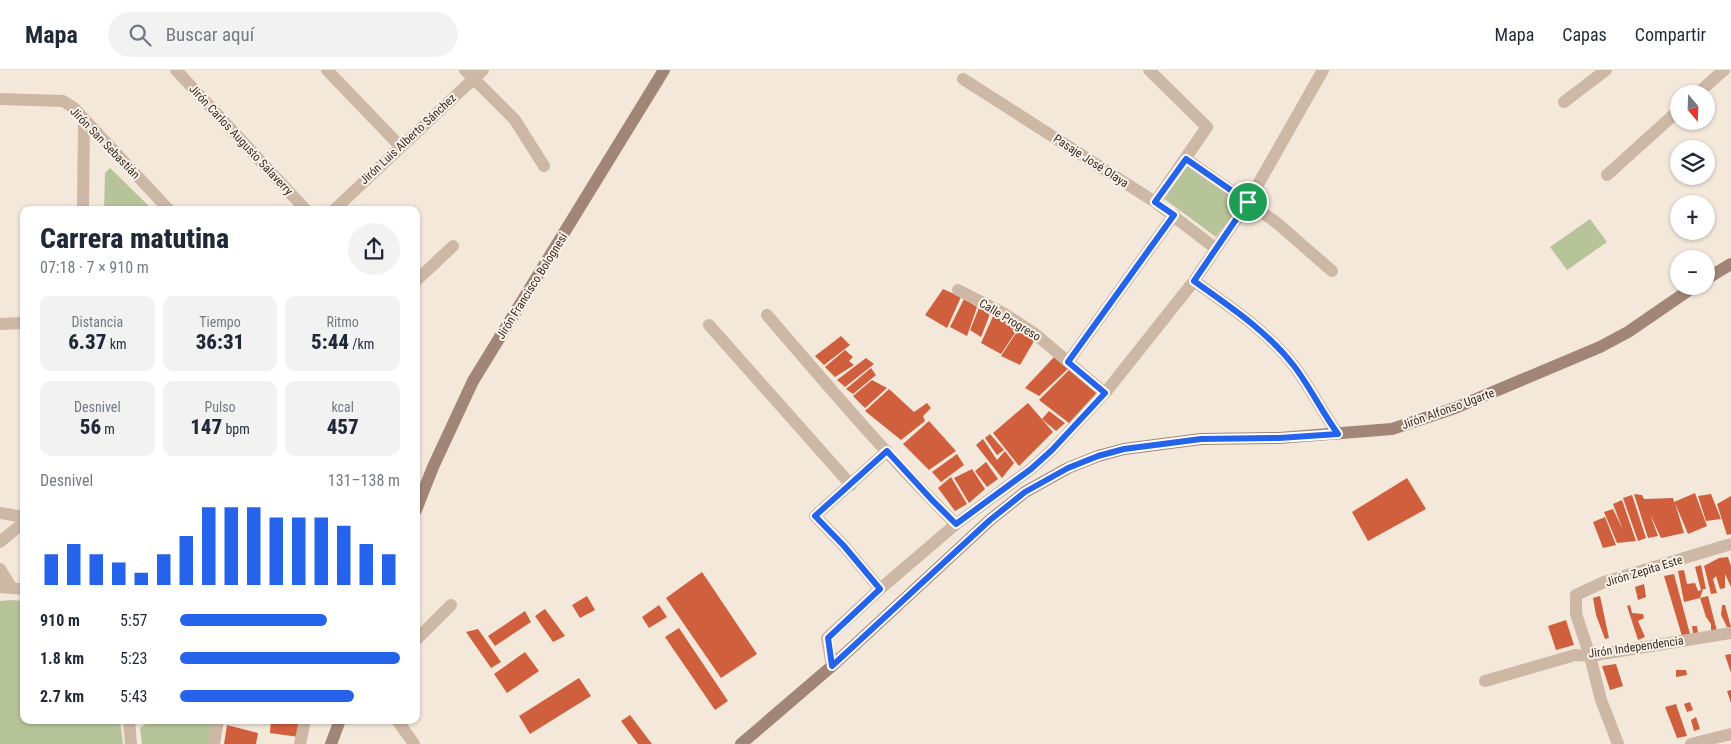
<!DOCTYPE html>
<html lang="es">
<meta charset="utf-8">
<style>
body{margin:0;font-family:"Roboto Condensed",sans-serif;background:#f2f2f3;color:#1f2937;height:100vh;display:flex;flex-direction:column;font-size:19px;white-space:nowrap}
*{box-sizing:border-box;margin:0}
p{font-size:16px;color:#747a83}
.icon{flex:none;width:28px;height:28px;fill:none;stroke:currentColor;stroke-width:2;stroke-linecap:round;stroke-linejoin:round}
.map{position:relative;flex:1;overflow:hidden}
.sheet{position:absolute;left:20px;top:136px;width:400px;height:518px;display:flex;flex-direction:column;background:#fff;border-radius:10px;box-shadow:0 1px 4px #0004}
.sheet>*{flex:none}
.needle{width:32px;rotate:161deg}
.controls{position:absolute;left:1670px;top:15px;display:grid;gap:10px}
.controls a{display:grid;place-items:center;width:45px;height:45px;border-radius:50%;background:#fff;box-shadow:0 1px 4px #0004;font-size:25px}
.pin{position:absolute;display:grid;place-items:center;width:42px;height:42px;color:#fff;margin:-21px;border:2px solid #fff;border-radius:50%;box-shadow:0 1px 5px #0007}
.round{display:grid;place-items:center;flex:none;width:52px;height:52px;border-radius:26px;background:#f2f2f3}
.overview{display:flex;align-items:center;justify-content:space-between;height:85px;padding:0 20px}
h1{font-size:28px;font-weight:800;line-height:38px}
.stats{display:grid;grid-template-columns:repeat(3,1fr);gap:8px;height:85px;padding:5px 20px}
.stats div{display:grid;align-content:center;border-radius:10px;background:#f2f2f3;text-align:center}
.stats b{font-size:21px;font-weight:800}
.stats small{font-size:14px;font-weight:400}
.stats p{font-size:14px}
.chart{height:140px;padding:10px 20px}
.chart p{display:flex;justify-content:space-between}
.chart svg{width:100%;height:90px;margin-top:5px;stroke:#2563eb;stroke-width:6}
ul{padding:0 20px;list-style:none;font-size:16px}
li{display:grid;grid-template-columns:80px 60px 1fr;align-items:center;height:38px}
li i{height:12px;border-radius:6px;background:#2563eb}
header{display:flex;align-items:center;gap:30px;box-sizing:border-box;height:70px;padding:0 25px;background:#fff;border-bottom:1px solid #e0e1e3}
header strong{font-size:24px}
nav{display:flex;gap:28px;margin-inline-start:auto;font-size:18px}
.search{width:350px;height:45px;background:#f2f2f3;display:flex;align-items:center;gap:12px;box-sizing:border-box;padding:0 18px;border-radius:28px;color:#747a83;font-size:19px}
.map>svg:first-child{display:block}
.green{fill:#b7c49a}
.building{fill:#d05f3d}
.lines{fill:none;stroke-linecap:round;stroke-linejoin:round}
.street{stroke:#cdb8a6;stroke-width:12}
.secondary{stroke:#a18677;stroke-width:12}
.route-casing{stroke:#fff;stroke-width:10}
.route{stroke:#2563eb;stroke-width:6}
.labels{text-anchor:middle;stroke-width:4;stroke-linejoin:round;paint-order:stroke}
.street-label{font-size:12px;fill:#392d27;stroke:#fbf2e8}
</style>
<header>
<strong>Mapa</strong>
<div class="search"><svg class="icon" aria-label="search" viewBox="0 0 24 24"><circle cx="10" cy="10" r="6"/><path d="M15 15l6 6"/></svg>Buscar aquí</div>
<nav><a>Mapa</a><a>Capas</a><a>Compartir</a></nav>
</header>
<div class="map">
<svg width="1731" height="674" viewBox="0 0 1731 674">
<rect width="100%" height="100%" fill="#f4e8db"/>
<path class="green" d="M1188,95l53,39 -25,33 -53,-39z
M110,98l43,42h-49l1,-37z
M1590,149l17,23 -40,28 -17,-23z
M10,530l14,1v119h96l3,24h-123v-143z
M151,650h61l-4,24h-66l-2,-16z"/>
<path class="building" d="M943,219l18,8 -14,31 -22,-13z
M964,229l13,8 -10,29 -17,-9z
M979,238l11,6 -9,23 -11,-7z
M994,244l25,13 -18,27 -20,-11z
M1018,260l16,11 -14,24 -19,-9z
M841,266l9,9 -26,20 -9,-9z
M845,280l8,7 -4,4 5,4 -19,12 -10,-10z
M1054,287l16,10 -31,29 -14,-8z
M866,288l8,6 -29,23 -8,-7z
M871,298l5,7 -23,19 -7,-5z
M1070,299l29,21 -30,33 -30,-23z
M872,310l15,8 -22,20 -12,-12z
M889,319l25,23 13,-9 4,5 -8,8 2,5 -24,19 -36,-29z
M1028,333l25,29 -34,34 -26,-33z
M1049,341l16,12 -9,8 -14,-12z
M929,351l27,30 -27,19 -26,-26z
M990,364l14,16 -7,5 -12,-17z
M983,369l14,21 8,-9 9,12 -12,15 -26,-33z
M957,384l7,11 -23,17 -9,-10z
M986,392l12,17 -11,8 -12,-16z
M972,399l13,20 -16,14 -15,-25z
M951,407l16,27 -12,7 -17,-23z
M1407,408l19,31 -58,32 -16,-29z
M1695,423l12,33 -19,8 -13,-31 9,30 -23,5 -11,-24 8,22 -10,2 -14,-44 8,1 2,4 29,-1 1,4z
M1711,424l10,25 -15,2 -8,-25z
M1632,425l14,43 -8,3 -15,-43z
M1731,426v38l-4,1 -10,-31z
M1622,430l14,41 -19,2 -13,-31 9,-3 10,21 -10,-26z
M1605,447l11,28 -13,3 -10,-26z
M1728,487l3,9v21l-6,-13v14l-5,1 -4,-13 -3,3 4,14 -6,1 -7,-28 15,-8z
M1701,495l5,24h-3l-3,9 -16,4 -6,-31 6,-1 3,14 8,-1 3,8 3,-1 -6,-23z
M702,502l55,82 -36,24 -55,-80z
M1674,504l16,60 -8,2 -18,-60z
M1644,514l2,13 -8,3 -3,-13z
M587,526l8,14 -15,8 -8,-13z
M1600,526l9,42 -4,1 -9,-24 -3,-17z
M1708,526l9,35 -6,1v-8l-5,-7 -6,-19z
M659,535l8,12 -18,11 -7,-11z
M1630,535l2,8 11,1 1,4 -6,3 7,16 -7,3 -11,-34z
M1722,535h3l6,22h-4l-6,-12z
M545,539l20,27 -12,6 -18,-26z
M525,541l6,11 -36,24 -7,-10z
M1566,550l8,25 -18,5 -8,-24z
M1692,556h5l1,7h-5z
M679,558l49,73 -13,9 -50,-73z
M478,559l23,33 -10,6 -25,-36z
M525,582l14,19 -32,22 -13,-19z
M1731,584v19l-6,-18z
M1616,594l7,22 -13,4 -8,-24z
M1676,600h10l1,5 -11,2z
M579,608l12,18 -61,38 -11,-18z
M1731,620v13l-4,-12z
M1690,632l3,8 -6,2 -3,-8z
M1676,634l11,32 -10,2 -12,-31z
M630,645l22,29h-14l-17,-23z
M1696,647l4,12 -6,2 -3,-11z
M239,650h20v4l-21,-3z
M271,650l30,1 -2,16 -29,-4z
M227,655l31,8 -2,11h-32z"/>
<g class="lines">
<path class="street" d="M176,0l130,140
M327,0l73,76
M465,0l50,50 29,46
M1149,0l58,57 -52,75
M963,9l192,123 60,46
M1697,24l27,-24
M0,29l63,2 11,7 95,102
M1564,32l42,-32
M1186,89l91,64 55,48
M1607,105l72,-65
M83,140l1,-91
M334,140l149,-140
M416,211l37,-35
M1194,211c35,25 73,50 100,85 16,21 28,46 44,68
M958,220l45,23 31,20 71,60
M767,245c61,71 122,143 189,209
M0,254l24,-1
M709,255l142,160
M1068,292l106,-147
M0,443l24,4
M0,472l24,-20
M0,499l11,18
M0,517l24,2
M880,519l-36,-43 -29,-30 72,-65
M416,570l35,-35
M832,596l-5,-28 53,-49 76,-65 75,-55 21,-19 53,-57 89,-112 54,-79 75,-132
M1485,611l90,-26 15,1 141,-23
M129,650l2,24
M397,650l17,24
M214,674l4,-24
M300,674l5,-24
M1618,674l-17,-44 -11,-44 -14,-42v-19l28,-13 127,-38
M1691,674l40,-10"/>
<path class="secondary" d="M1706,209l25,-15
M416,440l17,-43 40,-86 191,-311
M331,674l9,-24
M741,674l91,-78 158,-146 35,-28 43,-24 30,-12 26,-7 77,-10 78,-1 113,-9 63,-21 145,-61 28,-15 67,-46"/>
</g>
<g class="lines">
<defs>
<path id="route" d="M1186,89l62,43 -54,79c35,25 73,50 100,85 16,21 28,46 44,68l-59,4 -78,1 -23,3 -54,7 -26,7 -30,12 -43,24 -35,28 -158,146 -4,-28 52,-49 -36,-43 -29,-30 72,-65 45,49 24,24 75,-55 21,-19 53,-57 -37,-31 106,-147 -19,-13z"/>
</defs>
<use href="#route" class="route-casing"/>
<use href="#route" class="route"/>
</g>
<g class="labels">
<g class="street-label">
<text transform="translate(408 69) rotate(-43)" y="4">Jirón Luis Alberto Sánchez</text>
<text transform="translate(241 70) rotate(47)" y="4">Jirón Carlos Augusto Salaverry</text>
<text transform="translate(105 73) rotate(46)" y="4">Jirón San Sebastián</text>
<text transform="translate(1091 91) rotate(33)" y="4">Pasaje José Olaya</text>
<text transform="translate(532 216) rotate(-58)" y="4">Jirón Francisco Bolognesi</text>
<text transform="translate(1010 250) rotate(31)" y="4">Calle Progreso</text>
<text transform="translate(1448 339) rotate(-20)" y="4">Jirón Alfonso Ugarte</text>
<text transform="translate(1644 501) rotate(-17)" y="4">Jirón Zepita Este</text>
<text transform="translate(1636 577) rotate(-8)" y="4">Jirón Independencia</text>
</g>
</g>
</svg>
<div class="controls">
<a><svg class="needle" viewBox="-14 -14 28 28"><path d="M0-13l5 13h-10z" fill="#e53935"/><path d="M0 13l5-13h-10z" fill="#747a83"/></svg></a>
<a><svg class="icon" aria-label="layers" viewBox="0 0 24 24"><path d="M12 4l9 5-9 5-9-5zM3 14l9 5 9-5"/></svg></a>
<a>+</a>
<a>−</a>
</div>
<div class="pin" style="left:1248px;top:132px;background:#1e9e55"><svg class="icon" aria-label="arrive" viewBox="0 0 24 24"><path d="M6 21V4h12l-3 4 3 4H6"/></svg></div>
<section class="sheet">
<div class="overview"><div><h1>Carrera matutina</h1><p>07:18 · 7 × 910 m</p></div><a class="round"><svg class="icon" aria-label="share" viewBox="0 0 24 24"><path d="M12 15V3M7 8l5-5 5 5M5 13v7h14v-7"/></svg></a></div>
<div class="stats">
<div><p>Distancia</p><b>6.37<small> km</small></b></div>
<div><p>Tiempo</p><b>36:31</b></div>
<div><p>Ritmo</p><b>5:44<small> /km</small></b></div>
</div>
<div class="stats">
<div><p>Desnivel</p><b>56<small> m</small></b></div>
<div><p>Pulso</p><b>147<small> bpm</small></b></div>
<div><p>kcal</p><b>457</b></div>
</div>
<div class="chart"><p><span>Desnivel</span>131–138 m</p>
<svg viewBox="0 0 160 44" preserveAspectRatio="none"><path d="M5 44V29M15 44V24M25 44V29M35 44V33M45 44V38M55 44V29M65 44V20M75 44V6M85 44V6M95 44V6M105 44V11M115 44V11M125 44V11M135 44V15M145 44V24M155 44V29"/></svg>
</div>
<ul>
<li><b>910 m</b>5:57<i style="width:67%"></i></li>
<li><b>1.8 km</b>5:23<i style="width:100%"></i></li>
<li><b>2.7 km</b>5:43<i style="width:79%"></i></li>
</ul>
</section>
</div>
